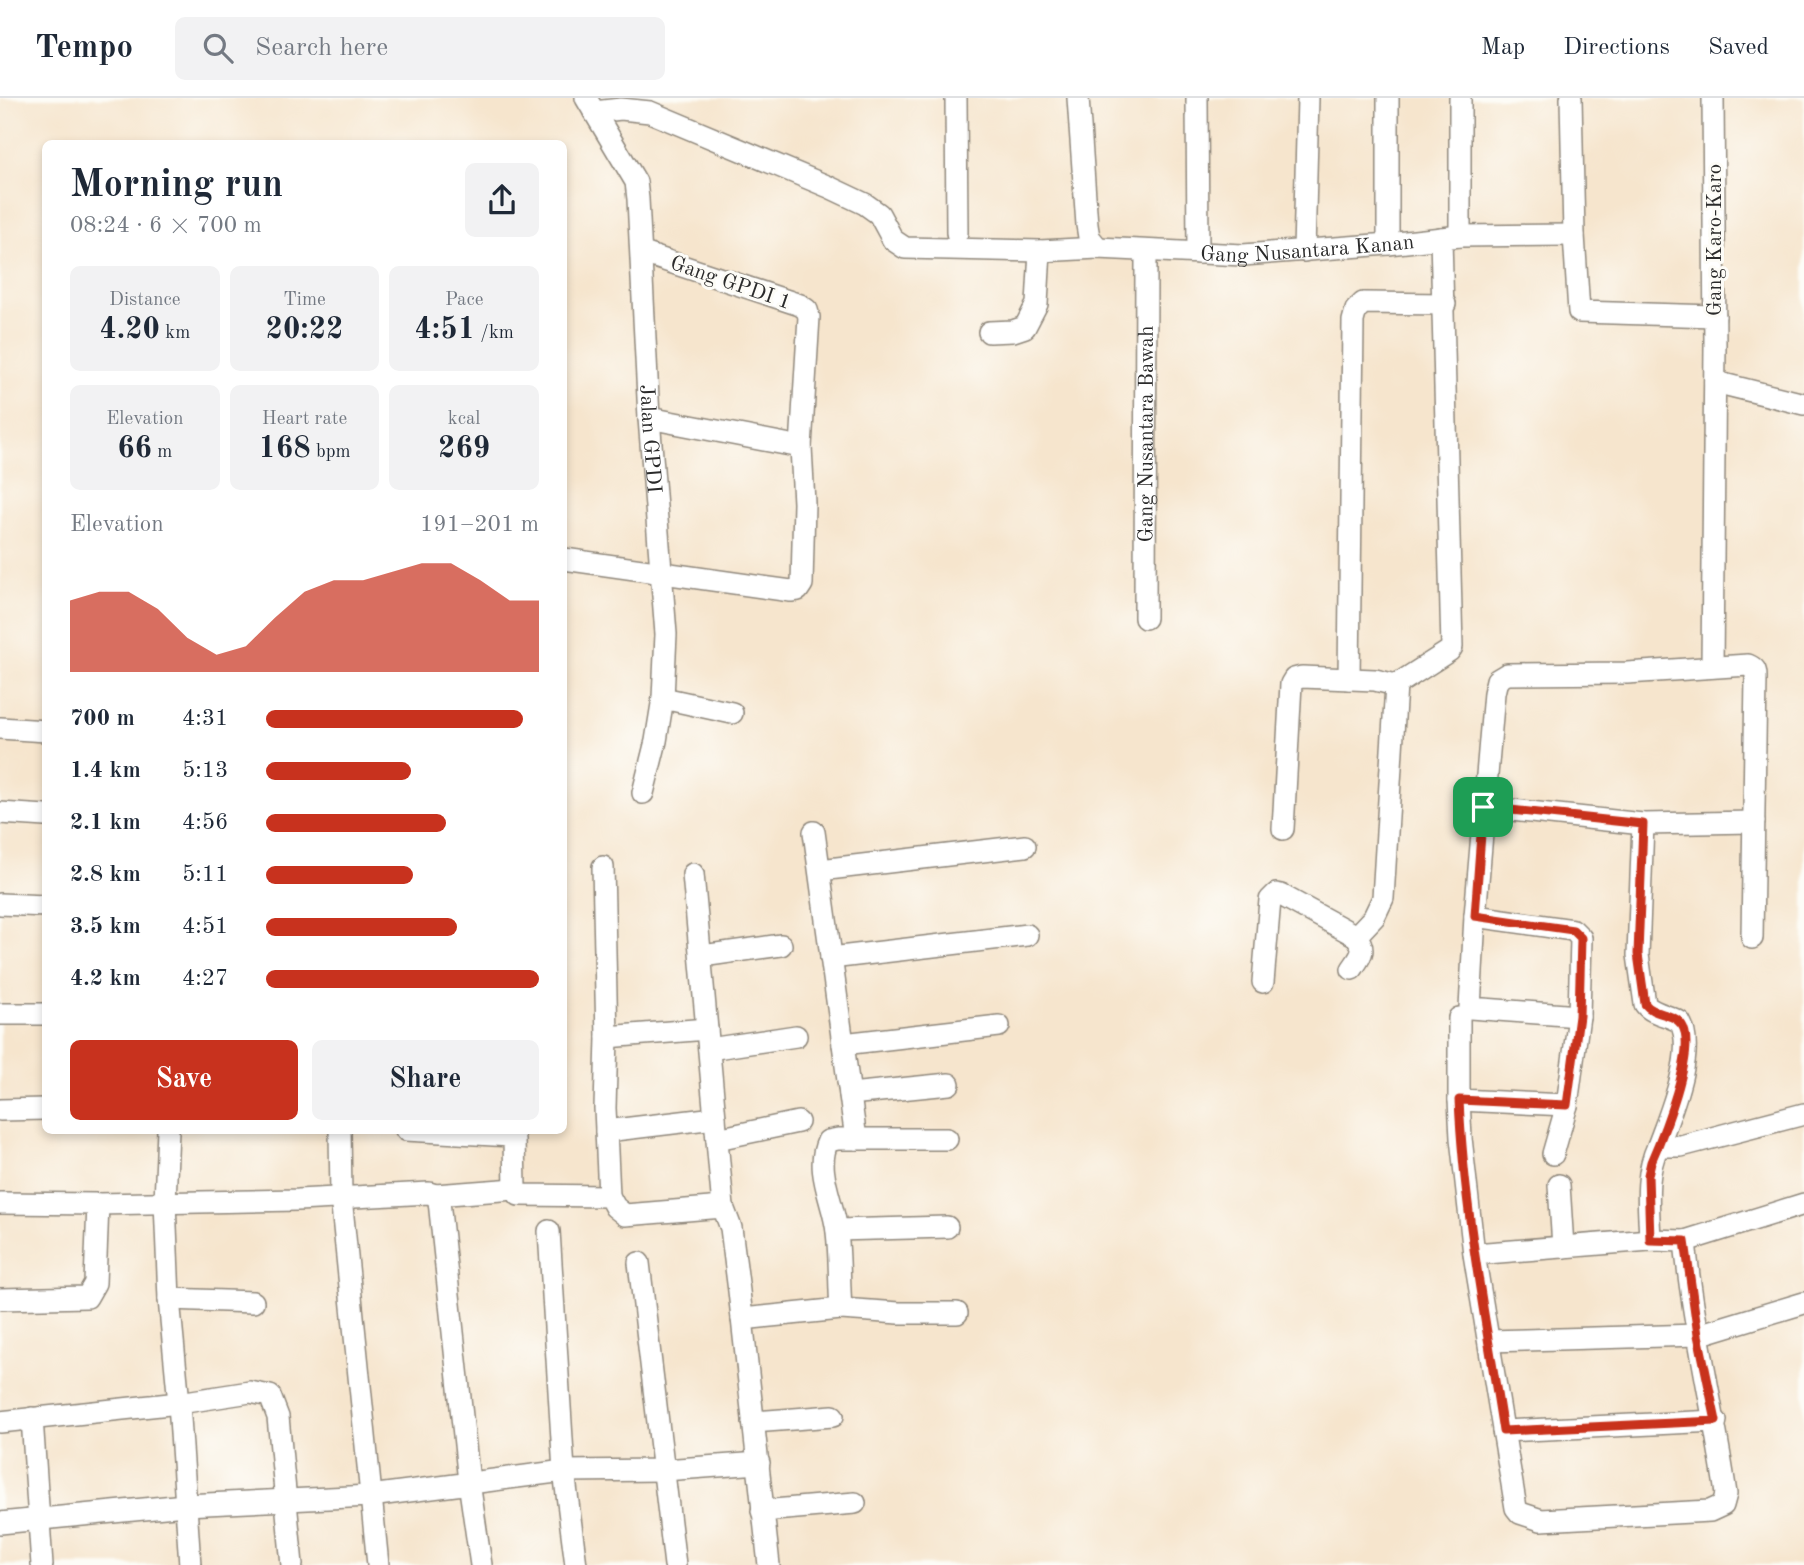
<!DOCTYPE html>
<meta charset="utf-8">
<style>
body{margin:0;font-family:"Old Standard TT",serif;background:#f2f2f3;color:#1f2937;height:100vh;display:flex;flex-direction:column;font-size:26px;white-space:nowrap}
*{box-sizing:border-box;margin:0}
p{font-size:23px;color:#747a83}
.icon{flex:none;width:38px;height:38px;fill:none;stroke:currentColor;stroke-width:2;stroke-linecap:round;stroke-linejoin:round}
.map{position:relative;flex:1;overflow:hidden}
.panel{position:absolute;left:42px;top:42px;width:525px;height:994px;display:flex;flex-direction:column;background:#fff;border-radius:10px;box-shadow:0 4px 10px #0003}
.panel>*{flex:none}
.pin{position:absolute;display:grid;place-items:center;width:60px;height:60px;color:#fff;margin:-30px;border-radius:14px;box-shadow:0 4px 10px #0006}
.round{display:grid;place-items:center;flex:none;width:74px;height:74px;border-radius:10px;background:#f2f2f3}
.head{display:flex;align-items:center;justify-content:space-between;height:119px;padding:0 28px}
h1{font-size:38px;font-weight:800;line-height:52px}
.stats{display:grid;grid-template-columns:repeat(3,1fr);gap:10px;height:119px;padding:7px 28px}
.stats div{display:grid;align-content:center;border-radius:10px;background:#f2f2f3;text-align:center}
.stats b{font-size:30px;font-weight:800}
.stats small{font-size:19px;font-weight:400}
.stats p{font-size:19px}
.chart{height:196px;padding:14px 28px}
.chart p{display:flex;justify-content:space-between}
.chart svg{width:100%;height:126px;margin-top:7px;fill:#c8321e;opacity:.7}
.action{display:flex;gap:14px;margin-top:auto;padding:14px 28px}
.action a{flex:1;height:80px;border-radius:10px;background:#c8321e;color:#fff;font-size:28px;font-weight:800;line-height:80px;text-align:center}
.action a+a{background:#f2f2f3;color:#1f2937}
ul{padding:0 28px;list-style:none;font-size:23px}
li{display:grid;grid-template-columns:112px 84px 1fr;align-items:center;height:52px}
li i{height:18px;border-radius:9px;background:#c8321e}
header{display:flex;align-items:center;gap:42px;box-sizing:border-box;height:98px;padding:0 35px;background:#fff;border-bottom:2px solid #e0e1e3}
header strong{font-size:33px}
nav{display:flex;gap:38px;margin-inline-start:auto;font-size:24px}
.search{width:490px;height:63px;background:#f2f2f3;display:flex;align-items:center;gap:18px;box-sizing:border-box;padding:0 24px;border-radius:10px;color:#747a83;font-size:26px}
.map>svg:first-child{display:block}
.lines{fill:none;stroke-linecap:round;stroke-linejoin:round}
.street-casing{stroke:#90887c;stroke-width:24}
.street{stroke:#fff;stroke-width:21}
.route-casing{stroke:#fff;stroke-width:14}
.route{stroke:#c8321e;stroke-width:9}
.labels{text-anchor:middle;stroke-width:6;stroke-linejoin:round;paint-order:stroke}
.street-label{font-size:21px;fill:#2b2b2b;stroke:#fdfcf7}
</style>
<header>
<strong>Tempo</strong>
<div class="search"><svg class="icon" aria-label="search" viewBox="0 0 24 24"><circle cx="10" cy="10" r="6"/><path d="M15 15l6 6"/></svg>Search here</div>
<nav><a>Map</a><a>Directions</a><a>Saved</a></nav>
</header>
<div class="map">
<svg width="1804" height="1467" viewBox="0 0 1804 1467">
<rect width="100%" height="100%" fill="#fdfcf7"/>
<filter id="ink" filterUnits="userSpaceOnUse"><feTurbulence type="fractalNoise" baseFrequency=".0143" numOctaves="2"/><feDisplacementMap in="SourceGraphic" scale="14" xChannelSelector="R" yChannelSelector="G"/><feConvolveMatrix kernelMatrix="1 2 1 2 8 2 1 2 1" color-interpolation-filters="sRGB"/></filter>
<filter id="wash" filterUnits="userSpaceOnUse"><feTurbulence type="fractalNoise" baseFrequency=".00686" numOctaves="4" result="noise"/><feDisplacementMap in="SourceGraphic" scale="28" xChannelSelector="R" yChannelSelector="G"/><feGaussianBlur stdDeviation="1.57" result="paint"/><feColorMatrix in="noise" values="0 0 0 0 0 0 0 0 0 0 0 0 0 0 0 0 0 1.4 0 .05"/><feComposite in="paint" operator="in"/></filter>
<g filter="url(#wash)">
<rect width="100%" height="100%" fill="#f6e5cd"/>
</g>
<g filter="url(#ink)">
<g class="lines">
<defs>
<g id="street">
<path id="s1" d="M586,0l50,84 2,17 11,219 17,216 -3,64 -7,43 -13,52"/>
<path d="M956,0l1,135"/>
<path d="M1078,0l9,127 2,12 9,11"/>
<path d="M1197,0l1,155"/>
<path d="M1388,0v146"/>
<path d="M1460,0v138"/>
<path d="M1571,0l3,137 5,77 136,4"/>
<path id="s2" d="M594,14l27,-3 29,3 179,75 36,17 14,10 14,26 12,8 135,3 58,-3 145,7 145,-11 72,-8 114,-1"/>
<path d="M1304,153l4,-153"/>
<path d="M989,234l24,-1 12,-4 12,-23 3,-53"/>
<path d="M1715,284l89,22"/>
<path d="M649,320l152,29"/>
<path d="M564,461l227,32 7,-1 4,-6 2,-81 -3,-56 8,-130 -2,-7 -7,-5 -157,-52"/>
<path id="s3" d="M1145,520l1,-367"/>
<path d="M1712,569l3,-322 -2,-247"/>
<path d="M1349,581l4,-358 3,-11 7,-7 82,1"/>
<path d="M663,600l69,15"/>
<path d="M0,630l46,3"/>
<path d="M1483,709l160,17 111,-2"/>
<path d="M0,715l46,3"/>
<path d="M1643,726l-5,131 7,49c7,10 24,11 35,18 17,29 -11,94 -22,124"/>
<path d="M1283,731l8,-145 3,-5 8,-2 73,3 21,5 53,-34 3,-4 -11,-409"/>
<path d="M814,734l42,307"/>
<path d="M603,769l4,170"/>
<path d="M820,772l205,-24"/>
<path d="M693,776l30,333"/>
<path d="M0,806l46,2"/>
<path d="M1356,838l18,-19 9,-19 13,-213"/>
<path d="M702,858l79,-11"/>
<path d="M831,860l196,-23"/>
<path d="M1263,884l7,-82 6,-6 5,1 75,41c11,14 5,20 -4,33"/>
<path d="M0,916h46"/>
<path d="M1579,918l-109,-8 5,-92 19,-223 3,-13 10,-6 120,-1 121,-8c7,3 8,5 8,12l-4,261"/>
<path d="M1459,920v82l108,5 12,-89 2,-78 -8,-8 -98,-14"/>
<path d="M843,946l156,-18"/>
<path d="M709,951l87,-13"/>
<path d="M850,996l99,-10"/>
<path d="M1459,1002l2,38 13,116 42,254 4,5 21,7 169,-9 13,-6 3,-11c-12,-84 -33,-168 -41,-253l-35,-1 -176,14"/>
<path d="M0,1012l46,-1"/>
<path d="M168,1032l-3,72 4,97 10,104 11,162"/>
<path d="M340,1032l1,67 37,368"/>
<path d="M406,1032l105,6 3,3 1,50 4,6 90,1 6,11 10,8 98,-8 8,21 8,63 30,274"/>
<path d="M606,1033l109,-13"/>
<path d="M717,1041l81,-17"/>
<path d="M947,1041h-109l-10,2c-14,29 6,61 9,91 3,25 2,51 4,77l58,4h58"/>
<path d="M1553,1056l14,-49"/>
<path d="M1559,1087l4,62"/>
<path d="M435,1097l80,-6"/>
<path d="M609,1098l-4,-88 2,-71 100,-8"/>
<path d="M0,1105l98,1 200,-4 131,-7 6,2 4,6 30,281 12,83"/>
<path d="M837,1132l110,-3"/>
<path d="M549,1133l15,240 12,94"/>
<path d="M1650,1142c-1,-32 -6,-64 8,-94h23l123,-32"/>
<path d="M1685,1143l119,-37"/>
<path d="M639,1165l36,302"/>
<path d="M0,1201l87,-2 8,-14 3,-79"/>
<path d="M169,1201l84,3"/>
<path d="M742,1221l99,-10"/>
<path d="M1489,1243l209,-6 106,-32"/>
<path d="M32,1320l10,147"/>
<path d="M0,1324l179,-19 71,-11 20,4 8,21 14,148"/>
<path d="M753,1324l80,-6"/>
<path d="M1503,1333l213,-10"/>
<path d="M762,1413l93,-8"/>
<path d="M0,1425l185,-18 185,-9 194,-25 100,-1 95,-7"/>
</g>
</defs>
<use href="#street" class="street-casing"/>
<use href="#street" class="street"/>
</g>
</g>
<g class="lines" filter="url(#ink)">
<defs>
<path id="route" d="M1483,709l160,17 -5,130 7,50c9,12 28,8 37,21 16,24 -20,112 -31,137l-3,13 2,65 35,1 13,94 18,86 -213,10c-17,-110 -39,-220 -44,-331l108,5 12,-89 2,-78 -8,-8 -98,-14z"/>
</defs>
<use href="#route" class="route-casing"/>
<use href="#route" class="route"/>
</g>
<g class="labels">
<g class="street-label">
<text transform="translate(1714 142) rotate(-90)" y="7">Gang Karo-Karo</text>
<text dy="7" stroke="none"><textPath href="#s2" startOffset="754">Gang Nusantara Kanan</textPath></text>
<text transform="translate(731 184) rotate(19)" y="7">Gang GPDI 1</text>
<text dy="7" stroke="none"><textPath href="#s3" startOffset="184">Gang Nusantara Bawah</textPath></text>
<text dy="7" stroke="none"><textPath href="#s1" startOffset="355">Jalan GPDI</textPath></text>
</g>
</g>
</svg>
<div class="pin" style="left:1483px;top:709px;background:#1e9e55"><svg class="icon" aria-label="arrive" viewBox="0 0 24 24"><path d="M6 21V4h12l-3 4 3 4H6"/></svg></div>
<section class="panel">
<div class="head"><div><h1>Morning run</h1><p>08:24 · 6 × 700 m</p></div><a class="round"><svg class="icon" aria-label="share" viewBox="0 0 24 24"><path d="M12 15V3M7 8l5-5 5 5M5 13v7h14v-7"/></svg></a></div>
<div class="stats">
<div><p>Distance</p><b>4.20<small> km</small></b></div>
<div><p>Time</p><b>20:22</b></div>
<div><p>Pace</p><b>4:51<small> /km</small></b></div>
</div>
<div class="stats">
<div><p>Elevation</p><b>66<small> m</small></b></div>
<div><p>Heart rate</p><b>168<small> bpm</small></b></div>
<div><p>kcal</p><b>269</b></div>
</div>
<div class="chart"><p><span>Elevation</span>191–201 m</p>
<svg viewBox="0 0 160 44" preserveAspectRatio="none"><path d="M0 44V19L10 16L20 16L30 22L40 32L50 38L60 35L70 25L80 16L90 12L100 12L110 9L120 6L130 6L140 12L150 19L160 19V44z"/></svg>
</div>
<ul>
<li><b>700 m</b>4:31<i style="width:94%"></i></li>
<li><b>1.4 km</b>5:13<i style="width:53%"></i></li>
<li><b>2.1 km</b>4:56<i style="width:66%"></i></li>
<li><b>2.8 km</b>5:11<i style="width:54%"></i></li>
<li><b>3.5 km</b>4:51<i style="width:70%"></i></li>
<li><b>4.2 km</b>4:27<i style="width:100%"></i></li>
</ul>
<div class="action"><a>Save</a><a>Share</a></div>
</section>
</div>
